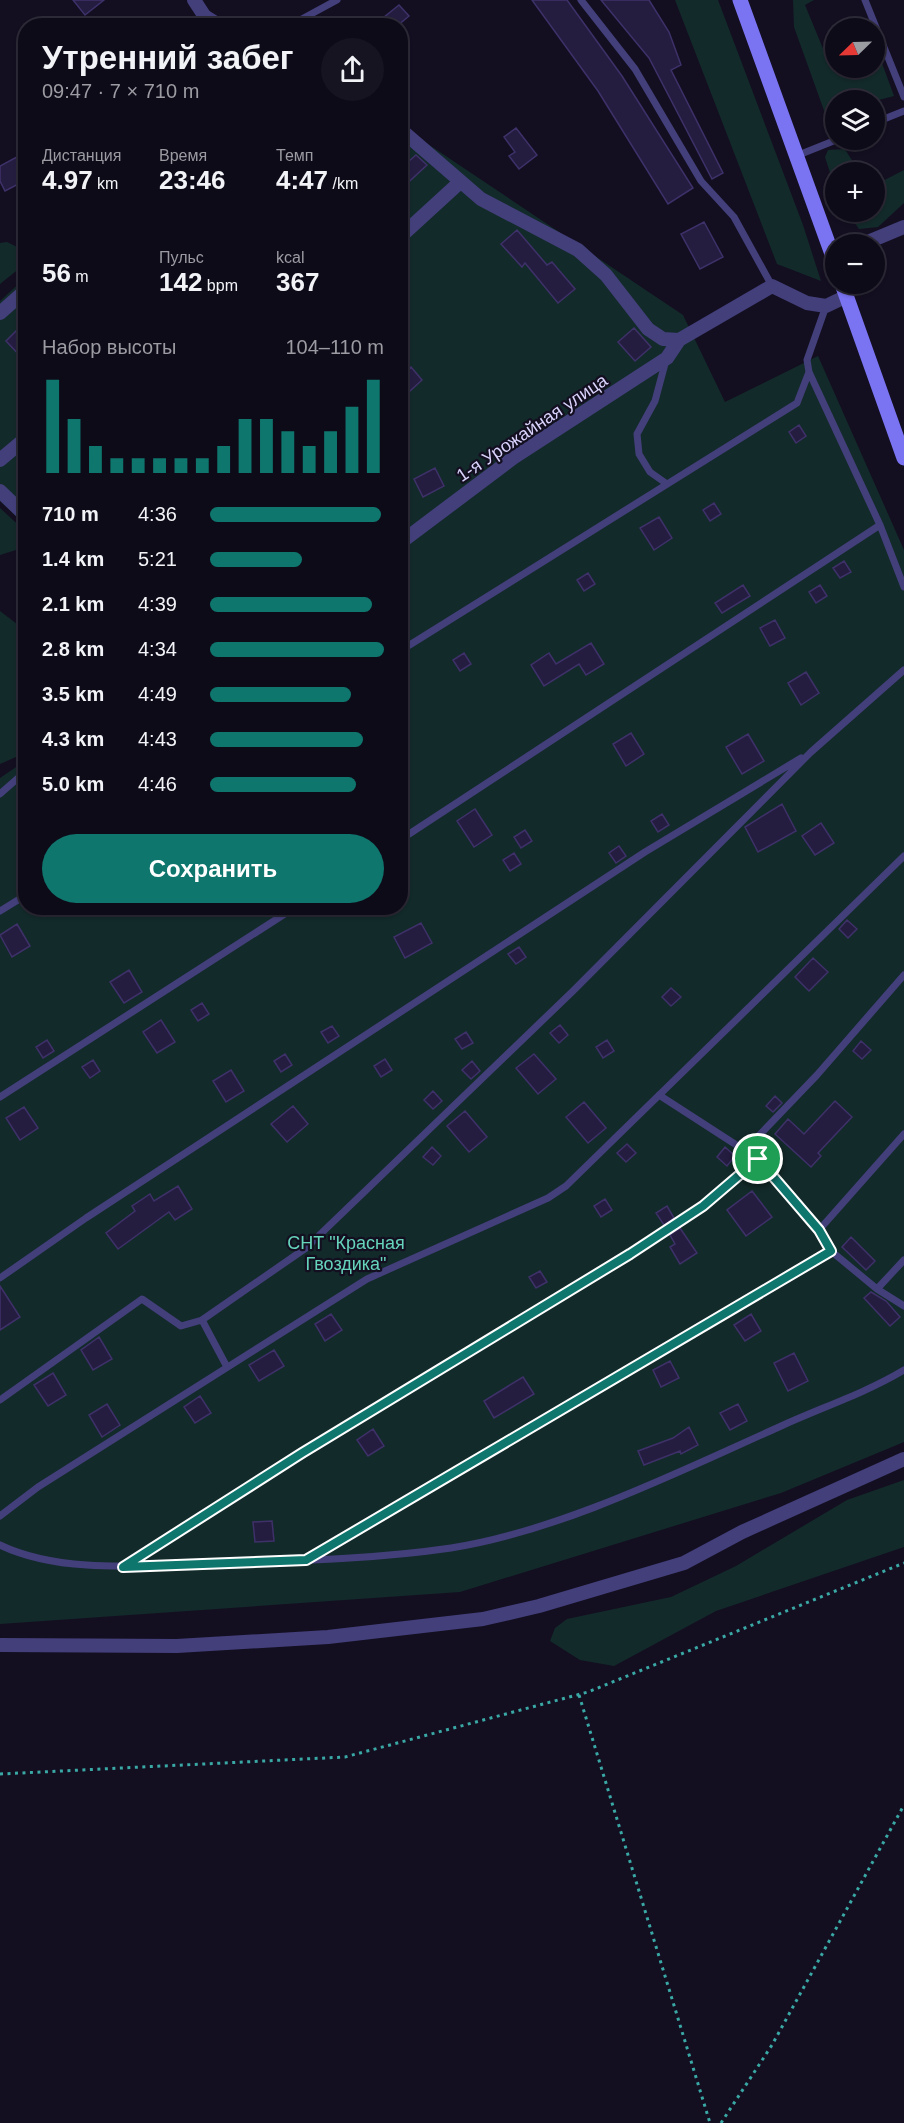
<!DOCTYPE html>
<html lang="ru">
<meta charset="utf-8">
<style>
body{margin:0;font-family:Helvetica,sans-serif;background:#171422;color:#f1f3f6;height:100vh;display:flex;flex-direction:column;font-size:22px;white-space:nowrap}
*{box-sizing:border-box;margin:0}
p{font-size:20px;color:#9b9ba2}
.icon{flex:none;width:33px;height:33px;fill:none;stroke:currentColor;stroke-width:2;stroke-linecap:round;stroke-linejoin:round}
.map{position:relative;flex:1;overflow:hidden}
.side{position:absolute;left:18px;top:18px;width:390px;height:897px;display:flex;flex-direction:column;background:#0e0b19;border-radius:24px;box-shadow:0 2px 4px #0004,0 0 0 2px #2e2b38}
.side>*{flex:none}
.needle{width:39px;rotate:247deg}
.buttons{position:absolute;left:825px;top:18px;display:grid;gap:12px}
.buttons a{display:grid;place-items:center;width:60px;height:60px;border-radius:50%;background:#0e0b19;box-shadow:0 2px 4px #0004,0 0 0 2px #2e2b38;font-size:30px}
.pin{position:absolute;display:grid;place-items:center;width:51px;height:51px;color:#fff;margin:-26px;border:3px solid #fff;border-radius:50%;box-shadow:0 2px 6px #0007}
.round{display:grid;place-items:center;flex:none;width:63px;height:63px;border-radius:32px;background:#171422}
.headline{display:flex;align-items:center;justify-content:space-between;height:102px;padding:0 24px}
h1{font-size:33px;font-weight:600;line-height:45px}
.figures{display:grid;grid-template-columns:repeat(3,1fr);gap:9px;height:102px;padding:6px 24px}
.figures div{display:grid;align-content:center}
.figures b{font-size:26px;font-weight:600}
.figures small{font-size:16px;font-weight:400}
.figures p{font-size:16px}
.chart{height:168px;padding:12px 24px}
.chart p{display:flex;justify-content:space-between}
.chart svg{width:100%;height:108px;margin-top:6px;stroke:#0f766e;stroke-width:6}
.button{display:flex;gap:12px;margin-top:auto;padding:12px 24px}
.button a{flex:1;height:69px;border-radius:36px;background:#0f766e;color:#fff;font-size:24px;font-weight:600;line-height:69px;text-align:center}
ul{padding:0 24px;list-style:none;font-size:20px}
li{display:grid;grid-template-columns:96px 72px 1fr;align-items:center;height:45px}
li i{height:15px;border-radius:8px;background:#0f766e}
.map>svg:first-child{display:block}
.green{fill:#132a2a}
.building{fill:#251d40;stroke:#3e3169;stroke-width:1.5}
.lines{fill:none;stroke-linecap:round;stroke-linejoin:round}
.path{stroke:#3aa8a5;stroke-width:3;stroke-dasharray:3 4.5;stroke-linecap:butt}
.lane{stroke:#433f7b;stroke-width:7}
.street{stroke:#433f7b;stroke-width:14}
.secondary{stroke:#7a73f2;stroke-width:15}
.route-casing{stroke:#fff;stroke-width:12}
.route{stroke:#0f766e;stroke-width:8}
.labels{text-anchor:middle;stroke-width:4.5;stroke-linejoin:round;paint-order:stroke}
.street-label{font-size:18px;fill:#d9d3fb;stroke:#130f21}
.park-label{font-size:18px;fill:#66d4bb;stroke:#130f21}
</style>
<div class="map">
<svg width="904" height="2123" viewBox="0 0 904 2123">
<rect width="100%" height="100%" fill="#130f21"/>
<path class="green" d="M675,0h43l85,225 18,56 -44,-17z
M793,0h21l-9,5 21,51 9,-2 1,14h38l1,-24 19,52 -19,5 -39,-1 -1,13 -9,3 -32,-89z
M401,126l282,189 42,87 93,-46 86,194v892l-123,51 -321,99 -460,32v-846l25,-17 1,147h374z
M845,149l14,23h-23l-1,16 -10,-31 3,-7z
M904,170v33l-26,24 -19,2 -12,-17h27l1,-27z
M7,242l16,8 -3,18 -20,16v-41z
M25,278v247l-25,-24v-200z
M0,508l26,24 -10,18 -16,5z
M0,611l26,20 -1,122 -25,11z
M904,1480v67l-188,64 -102,55 -34,-6 -30,-19 5,-13 12,-9 104,-22 65,-31 111,-66z"/>
<path class="building" d="M73,0h31l-19,15z
M532,0h35l55,76 71,112 -25,16 -70,-113z
M601,0h48l20,32 12,33 -10,5 52,103 -11,6 -63,-121z
M399,5l10,11 -12,10h-24z
M516,128l21,27 -18,14 -10,-13 6,-4 -11,-15z
M26,152v28l-21,11 -5,-10v-15z
M416,155l11,10 -27,25v-21z
M704,222l19,35 -23,12 -19,-35z
M517,230l30,35 5,-3 23,27 -17,14 -33,-40 -3,4 -21,-23z
M26,321v41l-20,-21z
M634,328l17,19 -16,14 -17,-19z
M411,367l11,13 -12,11 -10,-10v-5z
M799,425l7,11 -10,7 -7,-11z
M435,468l9,18 -21,11 -9,-18z
M714,503l7,11 -11,7 -7,-11z
M659,517l13,21 -18,12 -14,-22z
M844,561l7,11 -11,6 -7,-10z
M588,573l7,11 -11,7 -7,-11z
M743,585l7,11 -28,17 -7,-10z
M820,585l7,11 -11,7 -7,-11z
M775,620l10,18 -15,8 -10,-18z
M591,643l13,21 -18,11 -7,-11 -35,22 -13,-21 18,-12 7,11z
M464,653l7,11 -11,7 -7,-11z
M806,672l13,21 -18,12 -13,-22z
M631,733l13,21 -18,12 -13,-22z
M748,734l16,27 -22,13 -16,-27z
M782,804l14,27 -38,21 -13,-25z
M475,809l17,26 -18,12 -17,-26z
M662,814l7,11 -11,7 -7,-11z
M821,823l13,20 -19,12 -13,-19z
M525,830l7,11 -11,7 -7,-11z
M619,846l7,10 -10,7 -7,-10z
M514,853l7,11 -11,7 -7,-11z
M847,920l10,9 -9,9 -9,-9z
M421,923l11,20 -27,15 -11,-21z
M17,924l13,22 -18,11 -12,-22z
M519,947l7,10 -10,7 -8,-10z
M813,958l15,14 -19,19 -14,-14z
M129,970l13,22 -18,11 -14,-21z
M671,988l10,9 -10,9 -9,-9z
M202,1003l7,11 -11,7 -7,-11z
M161,1020l14,22 -18,11 -14,-21z
M560,1025l8,10 -9,8 -9,-10z
M332,1026l7,10 -11,7 -7,-11z
M466,1032l7,11 -11,6 -7,-10z
M47,1040l7,11 -11,7 -7,-11z
M607,1040l7,11 -11,7 -7,-11z
M861,1041l10,9 -9,9 -9,-8z
M285,1054l7,11 -11,7 -7,-11z
M534,1054l22,25 -18,15 -22,-26z
M385,1059l7,11 -11,7 -7,-11z
M93,1060l7,11 -10,7 -8,-11z
M472,1061l8,10 -9,8 -9,-9z
M231,1070l13,21 -18,11 -13,-21z
M433,1091l9,10 -9,8 -9,-9z
M775,1096l7,7 -9,9 -7,-6z
M835,1101l17,16 -34,36 3,3 -10,11 -36,-33 13,-15 16,15z
M584,1102l22,26 -18,15 -22,-26z
M293,1106l15,18 -21,18 -16,-18z
M24,1107l14,21 -18,12 -14,-22z
M465,1111l22,26 -18,15 -22,-26z
M627,1144l9,9 -10,9 -9,-9z
M432,1147l9,9 -8,9 -10,-8z
M725,1147l10,9 -8,10 -10,-9z
M178,1186l14,23 -17,11 -6,-8 -51,37 -12,-16 29,-22 -3,-5 18,-12 4,7z
M752,1191l20,26 -26,19 -19,-26z
M605,1199l7,11 -11,7 -7,-11z
M667,1206l7,12 -10,7 -8,-12z
M680,1228l17,25 -17,11 -10,-17 5,-3 -5,-9z
M851,1237l24,24 -9,9 -24,-23z
M540,1271l7,11 -11,6 -7,-11z
M0,1286l20,31 -20,13z
M871,1292l15,9 14,16 -10,9 -26,-28z
M331,1314l11,16 -17,11 -10,-17z
M751,1314l10,17 -16,10 -11,-16z
M99,1337l13,22 -19,11 -12,-20z
M274,1350l10,16 -25,15 -10,-16z
M794,1353l14,28 -20,10 -14,-28z
M670,1361l9,17 -18,9 -8,-17z
M53,1373l13,22 -18,11 -14,-21z
M523,1377l11,17 -40,24 -10,-17z
M200,1396l11,17 -16,10 -11,-16z
M107,1404l13,21 -18,12 -13,-22z
M738,1404l9,17 -17,9 -10,-17z
M689,1427l9,18 -17,9 -1,-3 -36,14 -6,-14 35,-13z
M373,1429l11,17 -16,10 -11,-16z
M272,1521l2,20 -19,1 -2,-20z"/>
<g class="lines">
<path class="path" d="M579,1695l131,428
M0,1774l345,-17 243,-65 316,-129
M721,2123l51,-78 132,-240"/>
<path class="lane" d="M581,0l54,69 66,112 33,36 38,69
M865,0l39,97
M206,13l21,13
M289,26l48,-26
M874,123l30,-12
M796,156l40,-16
M826,306l-19,54 2,12 71,153 24,62
M666,360l-11,41 -18,33 2,20 11,18 17,12
M400,651l397,-248 12,-31
M0,794l26,-23
M400,840l480,-315
M0,911l26,-16
M659,1095l99,64 61,71 12,21 46,38 27,17
M0,1097l294,-189
M746,1149l71,-74 87,-100
M819,1230l85,-96
M0,1278l86,-60 559,-366 156,-94
M877,1289l27,-29
M202,1320l25,47
M0,1400l142,-101 39,27 21,-6 104,-72 267,-257 238,-239 93,-82
M0,1516l38,-29 329,-208 181,-81 18,-12 338,-330
M0,1545c58,28 138,21 201,19 83,-3 168,-4 250,-16 109,-17 227,-76 328,-121 41,-19 87,-34 125,-57
M308,1559l523,-308
M125,1566l177,-113 328,-199 73,-48 55,-47"/>
<path class="street" d="M194,0l17,26
M400,129l81,70 97,51 28,25 42,54 15,10 16,1 93,-54 35,17 19,3 21,-10
M400,237l59,-54
M863,244l41,-17
M0,313l26,-23
M0,460l26,-22
M0,491l26,25
M400,543l113,-85 154,-100 12,-18
M0,1645l177,1 151,-9 155,-18 56,-13 145,-43 58,-31 162,-73"/>
<path class="secondary" d="M740,0l96,265
M842,284l62,174"/>
</g>
<g class="lines">
<defs>
<path id="route" d="M758,1159l61,71 12,21 -525,309 -183,7 179,-114 328,-199 73,-48z"/>
</defs>
<use href="#route" class="route-casing"/>
<use href="#route" class="route"/>
</g>
<g class="labels">
<g class="street-label">
<text transform="translate(532 428) rotate(-34)" y="6">1-я Урожайная улица</text>
</g>
<g class="park-label">
<text x="346" y="1249">СНТ "Красная<tspan x="346" dy="21">Гвоздика"</tspan></text>
</g>
</g>
</svg>
<div class="buttons">
<a><svg class="needle" viewBox="-14 -14 28 28"><path d="M0-13l5 13h-10z" fill="#e53935"/><path d="M0 13l5-13h-10z" fill="#9b9ba2"/></svg></a>
<a><svg class="icon" aria-label="layers" viewBox="0 0 24 24"><path d="M12 4l9 5-9 5-9-5zM3 14l9 5 9-5"/></svg></a>
<a>+</a>
<a>−</a>
</div>
<div class="pin" style="left:758px;top:1159px;background:#1e9e55"><svg class="icon" aria-label="arrive" viewBox="0 0 24 24"><path d="M6 21V4h12l-3 4 3 4H6"/></svg></div>
<section class="side">
<div class="headline"><div><h1>Утренний забег</h1><p>09:47 · 7 × 710 m</p></div><a class="round"><svg class="icon" aria-label="share" viewBox="0 0 24 24"><path d="M12 15V3M7 8l5-5 5 5M5 13v7h14v-7"/></svg></a></div>
<div class="figures">
<div><p>Дистанция</p><b>4.97<small> km</small></b></div>
<div><p>Время</p><b>23:46</b></div>
<div><p>Темп</p><b>4:47<small> /km</small></b></div>
</div>
<div class="figures">
<div><b>56<small> m</small></b></div>
<div><p>Пульс</p><b>142<small> bpm</small></b></div>
<div><p>kcal</p><b>367</b></div>
</div>
<div class="chart"><p><span>Набор высоты</span>104–110 m</p>
<svg viewBox="0 0 160 44" preserveAspectRatio="none"><path d="M5 44V6M15 44V22M25 44V33M35 44V38M45 44V38M55 44V38M65 44V38M75 44V38M85 44V33M95 44V22M105 44V22M115 44V27M125 44V33M135 44V27M145 44V17M155 44V6"/></svg>
</div>
<ul>
<li><b>710 m</b>4:36<i style="width:98%"></i></li>
<li><b>1.4 km</b>5:21<i style="width:53%"></i></li>
<li><b>2.1 km</b>4:39<i style="width:93%"></i></li>
<li><b>2.8 km</b>4:34<i style="width:100%"></i></li>
<li><b>3.5 km</b>4:49<i style="width:81%"></i></li>
<li><b>4.3 km</b>4:43<i style="width:88%"></i></li>
<li><b>5.0 km</b>4:46<i style="width:84%"></i></li>
</ul>
<div class="button"><a>Сохранить</a></div>
</section>
</div>
